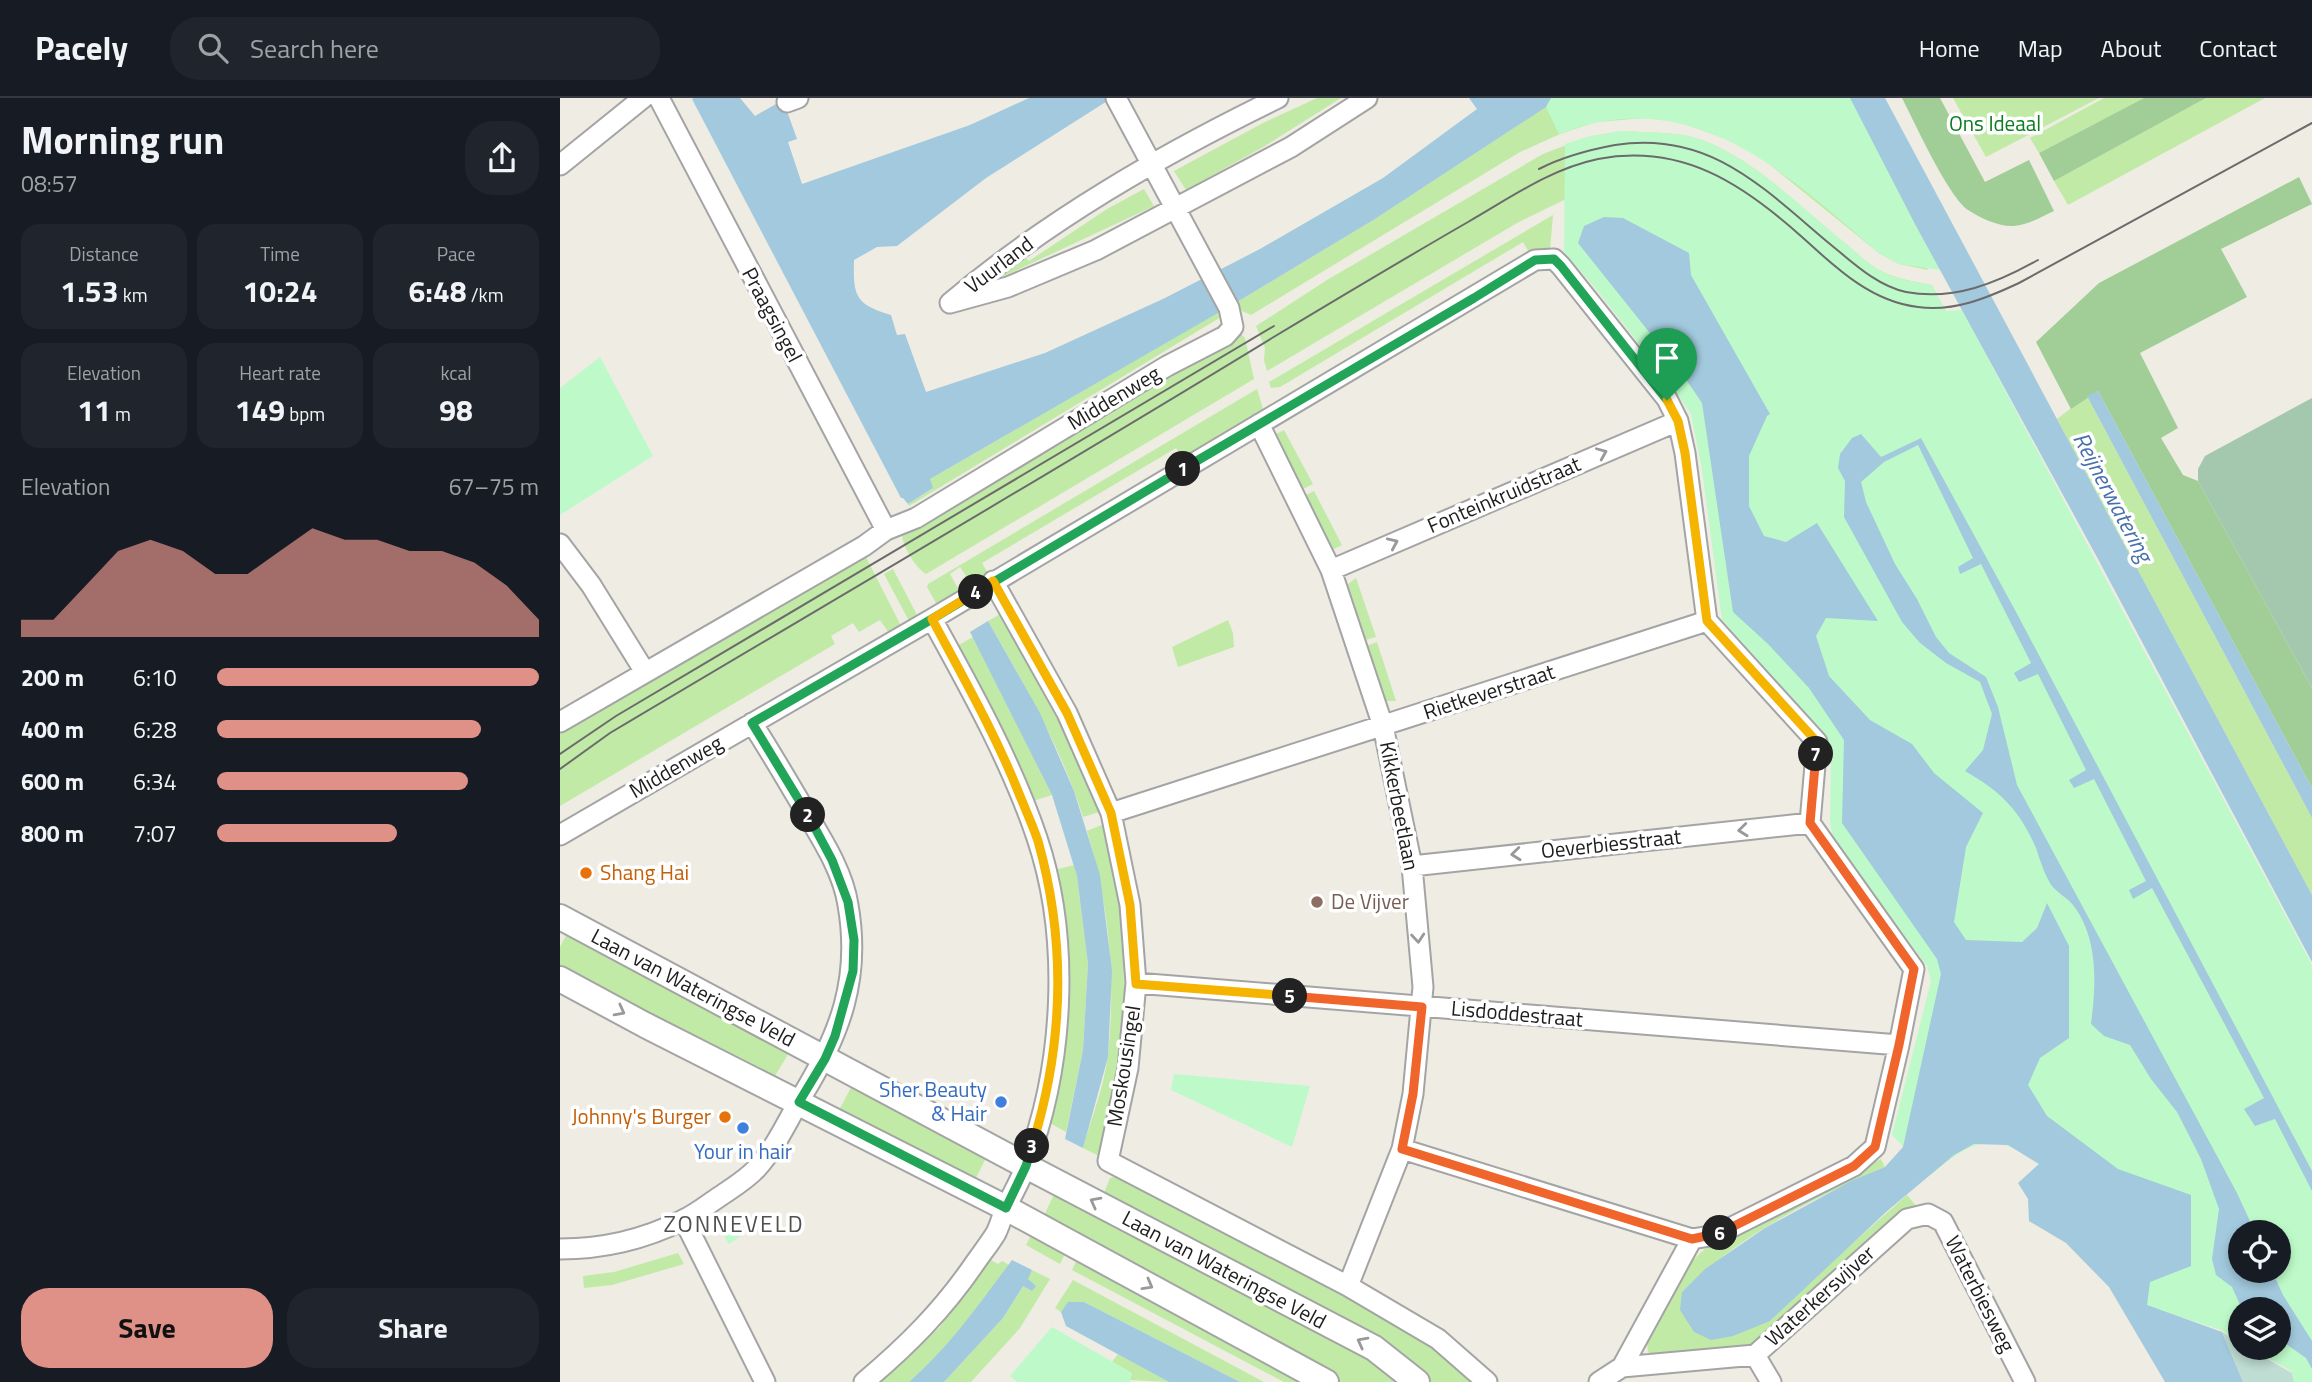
<!DOCTYPE html>
<meta charset="utf-8">
<style>
body{margin:0;font-family:"Titillium Web",sans-serif;background:#20242c;color:#f1f3f6;height:100vh;display:flex;flex-direction:column;font-size:26px;white-space:nowrap}
*{box-sizing:border-box;margin:0}
p{font-size:23px;color:#9ea1a6}
.icon{flex:none;width:38px;height:38px;fill:none;stroke:currentColor;stroke-width:2;stroke-linecap:round;stroke-linejoin:round}
.map{position:relative;flex:1;overflow:hidden}
.sheet{display:flex;flex-direction:column;background:#171b24;width:560px}
.sheet>*{flex:none}
.fabs{position:absolute;left:1668px;top:1122px;display:grid;gap:14px}
.fabs a{display:grid;place-items:center;width:63px;height:63px;border-radius:50%;background:#171b24;box-shadow:0 4px 10px #0003;font-size:35px}
.pin{position:absolute;display:grid;place-items:center;width:60px;height:60px;color:#fff;margin:-72px -30px;border-radius:50% 50% 50% 0;rotate:-45deg;box-shadow:0 0 7px #0007}
.pin .icon{rotate:45deg}
.km{position:absolute;width:35px;height:35px;margin:-18px;border-radius:50%;background:#222;color:#fff;font-size:19px;line-height:35px;text-align:center}
.round{display:grid;place-items:center;flex:none;width:74px;height:74px;border-radius:28px;background:#20242c}
.headline{display:flex;align-items:center;justify-content:space-between;height:119px;padding:0 21px}
h1{font-size:38px;font-weight:700;line-height:52px}
.stats{display:grid;grid-template-columns:repeat(3,1fr);gap:10px;height:119px;padding:7px 21px}
.stats div{display:grid;align-content:center;border-radius:18px;background:#20242c;text-align:center}
.stats b{font-size:30px;font-weight:700}
.stats small{font-size:19px;font-weight:400}
.stats p{font-size:19px}
.chart{height:196px;padding:14px 21px}
.chart p{display:flex;justify-content:space-between}
.chart svg{width:100%;height:126px;margin-top:7px;fill:#df9087;opacity:.7}
.action{display:flex;gap:14px;margin-top:auto;padding:14px 21px}
.action a{flex:1;height:80px;border-radius:28px;background:#df9087;color:#111;font-size:28px;font-weight:700;line-height:80px;text-align:center}
.action a+a{background:#20242c;color:#f1f3f6}
ul{padding:0 21px;list-style:none;font-size:23px}
li{display:grid;grid-template-columns:112px 84px 1fr;align-items:center;height:52px}
li i{height:18px;border-radius:9px;background:#df9087}
header{display:flex;align-items:center;gap:42px;box-sizing:border-box;height:98px;padding:0 35px;background:#171b24;border-bottom:2px solid #363941}
header strong{font-size:33px}
nav{display:flex;gap:38px;margin-inline-start:auto;font-size:24px}
.search{width:490px;height:63px;background:#20242c;display:flex;align-items:center;gap:18px;box-sizing:border-box;padding:0 24px;border-radius:28px;color:#9ea1a6;font-size:26px}
main{display:flex;flex:1;min-height:0}
.map>svg:first-child{display:block}
.grass{fill:#c1eaa7}
.forest{fill:#a1ce97}
.wetland{fill:#bfddd2}
.cemetery{fill:#a3c8ad}
.park{fill:#befac9;fill-rule:evenodd}
.water{fill:#a2c9dd}
.lines{fill:none;stroke-linecap:round;stroke-linejoin:round}
.minor-casing{stroke:#a4a4a4;stroke-width:23}
.tertiary-casing{stroke:#a4a4a4;stroke-width:28}
.minor{stroke:#fff;stroke-width:19}
.tertiary{stroke:#fff;stroke-width:24}
.tram{stroke:#6b6b6b;stroke-width:2}
.oneway{stroke:#999}
.split-1-casing{stroke:#fff;stroke-width:14}
.split-2-casing{stroke:#fff;stroke-width:14}
.split-3-casing{stroke:#fff;stroke-width:14}
.split-4-casing{stroke:#fff;stroke-width:14}
.split-5-casing{stroke:#fff;stroke-width:14}
.split-6-casing{stroke:#fff;stroke-width:14}
.split-7-casing{stroke:#fff;stroke-width:14}
.split-8-casing{stroke:#fff;stroke-width:14}
.split-1{stroke:#22a559;stroke-width:9}
.split-2{stroke:#22a559;stroke-width:9}
.split-3{stroke:#22a559;stroke-width:9}
.split-4{stroke:#f5b400;stroke-width:9}
.split-5{stroke:#f5b400;stroke-width:9}
.split-6{stroke:#f0652b;stroke-width:9}
.split-7{stroke:#f0652b;stroke-width:9}
.split-8{stroke:#f5b400;stroke-width:9}
.food-dot{fill:#e8710a;stroke:#fff;stroke-width:2.5}
.education-dot{fill:#8d6e63;stroke:#fff;stroke-width:2.5}
.shop-dot{fill:#3f7fe0;stroke:#fff;stroke-width:2.5}
.labels{text-anchor:middle;stroke-width:7;stroke-linejoin:round;paint-order:stroke}
.park-label{font-size:21px;fill:#0a7c20;stroke:#fff}
.street-label{font-size:21px;fill:#1d1d1d;stroke:#fff}
.food-label{font-size:21px;fill:#c56008;stroke:#fff;text-anchor:start}
.education-label{font-size:21px;fill:#785e54;stroke:#fff;text-anchor:start}
.shop-label{font-size:21px;fill:#366cbe;stroke:#fff;text-anchor:end}
.water-label{font-size:23px;font-style:italic;fill:#4870ad;stroke:#fff}
.neighbourhood-label{font-size:23px;letter-spacing:2px;fill:#505050;stroke:#fff}
</style>
<header>
<strong>Pacely</strong>
<div class="search"><svg class="icon" aria-label="search" viewBox="0 0 24 24"><circle cx="10" cy="10" r="6"/><path d="M15 15l6 6"/></svg>Search here</div>
<nav><a>Home</a><a>Map</a><a>About</a><a>Contact</a></nav>
</header>
<main>
<section class="sheet">
<div class="headline"><div><h1>Morning run</h1><p>08:57</p></div><a class="round"><svg class="icon" aria-label="share" viewBox="0 0 24 24"><path d="M12 15V3M7 8l5-5 5 5M5 13v7h14v-7"/></svg></a></div>
<div class="stats">
<div><p>Distance</p><b>1.53<small> km</small></b></div>
<div><p>Time</p><b>10:24</b></div>
<div><p>Pace</p><b>6:48<small> /km</small></b></div>
</div>
<div class="stats">
<div><p>Elevation</p><b>11<small> m</small></b></div>
<div><p>Heart rate</p><b>149<small> bpm</small></b></div>
<div><p>kcal</p><b>98</b></div>
</div>
<div class="chart"><p><span>Elevation</span>67–75 m</p>
<svg viewBox="0 0 160 44" preserveAspectRatio="none"><path d="M0 44V38L10 38L20 26L30 14L40 10L50 14L60 22L70 22L80 14L90 6L100 10L110 10L120 14L130 14L140 18L150 26L160 38V44z"/></svg>
</div>
<ul>
<li><b>200 m</b>6:10<i style="width:100%"></i></li>
<li><b>400 m</b>6:28<i style="width:82%"></i></li>
<li><b>600 m</b>6:34<i style="width:78%"></i></li>
<li><b>800 m</b>7:07<i style="width:56%"></i></li>
</ul>
<div class="action"><a>Save</a><a>Share</a></div>
</section>
<div class="map">
<svg width="1752" height="1284" viewBox="0 0 1752 1284">
<rect width="100%" height="100%" fill="#eeece3"/>
<path class="grass" d="M757,0h24l-76,48 -79,44 -12,-19 89,-48z
M991,0h299l78,172 -29,-6 -19,-10 -112,-91 -31,-20 -58,-21 -34,-4 -49,4 -36,12 -40,18 -269,163 -11,-5 -3,-8 138,-83 149,-98z
M1393,0h146l-113,59z
M1544,0h40l-105,55 -9,-15z
M1646,0h59l-197,107 -14,-24z
M1061,33c27,2 56,0 81,9 57,22 97,67 144,104 12,10 24,22 39,29 14,6 31,9 47,12l49,94 -415,-180 -49,24 -250,148 -3,-11 1,-12 -9,-22 71,-46 216,-126 44,-17z
M584,91l10,17 -154,72 -7,-1 31,-21 5,5 78,-52z
M993,117l-3,35h-12l-8,4 -7,-12 -243,145 -9,1 -2,-6z
M659,214l2,5 -312,189 -1,-2 24,-15 -2,-10z
M680,235l5,5 9,41 -328,195c-11,-7 -24,-28 -24,-41l269,-161 63,-32z
M697,291l7,23 -80,48 -8,-12 -194,115 7,12 -17,10 -12,-18 -10,7 10,18 -20,13 -4,-2 -9,-16 1,-3z
M1527,298l225,422v77l-255,-476z
M724,332l29,54 -10,5 -29,-54z
M754,393l28,54 -10,5 -28,-54z
M305,457l36,71 -12,7 -9,-13 -21,12 -6,-9 -22,13 4,8 -275,162v-72z
M333,471l24,46 -8,6 -25,-47z
M796,480l20,59 -11,3 -18,-55z
M444,514l53,91 42,109 -16,5c-22,-70 -59,-133 -95,-196z
M668,522l5,13 1,14 -56,20 -6,-20z
M413,539l79,158 -19,6 -78,-154z
M817,544l19,59h-11l-19,-55z
M544,726l18,96 3,101 -7,57 -19,78 -16,-8c8,-29 22,-64 25,-94 8,-75 1,-151 -21,-223z
M514,767l3,11 11,88 -5,86 -17,82 -16,-9 17,-84 1,-75 -13,-94z
M9,832l223,118 -19,31 -213,-109v-23z
M294,984l135,70 -15,30 -136,-70z
M1321,1061l4,8c-72,31 -148,70 -203,125l88,29 57,-55 80,-71 11,13 -159,135 -20,8 -83,6 -8,-5 -1,-8 38,-77 20,-18z
M557,1078l292,154 39,28 25,24h-46l-325,-184 8,-20z
M497,1090l337,185 10,9h-64l-298,-162z
M472,1135l34,19 -6,12 -34,-19z
M118,1155l6,11 -72,21 -28,3 -1,-12 31,-4z
M518,1159l235,125h-29l-212,-112z
M429,1161l9,5 4,-3 7,4c-31,42 -60,82 -100,117h-30l61,-55z
M472,1172l18,9 -30,49 -49,54h-27l59,-64 20,-32 9,5 -5,-12z
M513,1182l191,102h-24l-156,-80 -16,1 -7,9 -6,-4z
M558,1256l51,28 -39,-2 1,-7 -19,-11z"/>
<path class="forest" d="M1342,0h38l45,84 44,-22 25,51c-13,6 -26,14 -40,15 -14,1 -34,-8 -46,-16 -20,-14 -53,-87 -66,-112z
M1584,0h62l-152,83 -15,-28z
M1739,79l13,27 -91,45 26,48 -107,56 38,75 -17,10 22,37 15,6 114,207v100l-214,-397 -27,18 -35,-67 63,-59z"/>
<path class="wetland" d="M1662,1234l18,11v5h8l44,25 4,9h-53z"/>
<path class="cemetery" d="M1752,300v290l-114,-207v-12l7,-13z"/>
<path class="park" d="M976,0h316l89,172 -42,-6 -19,-10c-81,-69 -167,-156 -285,-131 -12,2 -24,7 -36,11l-13,-27z
M1061,33c27,2 56,0 81,9 57,22 97,67 144,104 12,10 24,22 39,29 14,7 31,9 47,12l13,26 17,-1 350,655v417h-18l-3,-11 -41,-23h28v-39h-38v32l-19,-11 -74,-24 -108,-142c-45,-34 -68,-24 -108,11l-39,-40 39,-154 -4,-15 -94,-128 -3,-15 1,-75 -9,-17 -100,-111 -20,-150 -11,-56 -20,-29 -75,-96 -32,-37 1,-108 22,-7zM1680,1134h38v38h-38z
M40,259l53,99 -93,59v-127z
M614,976l136,12 -18,61 -121,-57z
M182,1117l10,13 -23,16 -8,-13z
M492,1229l80,46 -2,9h-113l-7,-6z"/>
<path class="water" d="M134,0h46l15,18 28,-16 14,39 -9,3 14,42 168,-59 59,-27h83l-126,80 -89,68 -20,1 -23,13c-1,36 1,44 37,55l6,20 8,-1 21,58 119,-39 120,-55 95,-49 123,-71 94,-69 -8,-11h82l-5,9 -171,112 -138,83 -307,177 3,9 -25,16 -5,-6h-2l-209,-399z
M1290,0h35l427,797v67l-214,-403 -182,-333z
M1044,119l19,1 66,35 2,22 79,139 -3,2 -18,40v50l15,30 22,6 31,-19 61,98 -52,-3 -10,18 13,40 41,44 42,24 22,29 49,40 -17,34 -12,75 12,18 56,2 15,-14 10,-25 22,43v92l-29,20 -12,27 19,31 71,53 73,26v71l-41,16 -3,23 75,27 21,50h-78l-56,-95 -43,-44 -37,-22 -1,-22 -10,-16 21,-19 -31,-19 -34,-1 -20,11 -68,57 -116,109 -37,15 -22,4 -17,-8 -14,-22 2,-18 23,-23 60,-41 86,-47 34,-14 18,-20 38,-173 -4,-15 -95,-136 2,-83 -35,-52 -41,-44 -35,-32 -31,-209 -21,-31 -103,-129 6,-17z
M1538,293l214,397v30l-225,-422z
M1301,336l20,23 40,-19 94,172 297,561v20l-37,-72 -20,7 -11,-17 20,-11 -112,-210 -19,11 -4,-9 17,-9 -52,-102 -20,9 -5,-8 17,-10 -48,-96 -19,8 -5,-9 17,-10 -50,-99 -21,10 -2,-7 15,-9 -55,-113 -34,17 -23,20 5,20 29,62 22,35 19,38 13,16 37,24 12,30 19,78 220,408 18,39h-15v38l32,1 11,24 29,46v28l-6,-11 -27,-19 -1,-30h-36l-10,-22 -16,-12 -4,-16 7,-50 -18,-50 -24,-47 -26,-33 -21,-34 -26,-9 -13,-12c5,-39 8,-85 -18,-119 -6,-8 -18,-13 -23,-22 -6,-10 -10,-23 -14,-35 -17,-39 -35,-56 -71,-77l18,-21 9,-36 -12,-32 -34,-19 -26,-20 -18,-21 -58,-105 1,-36 -7,-13 2,-14 12,-16z
M428,523l52,92 34,78 26,84 12,96 -4,86 -25,91 -18,-9 18,-89 5,-86 -11,-88 -25,-81 -82,-163z
M452,1162l20,10 -4,9 8,7 -4,5 -9,-5 -20,32 -59,64h-35c41,-36 71,-79 103,-122z
M508,1204h16l156,80h-71l-103,-56 -5,-14z"/>
<g class="lines">
<defs>
<path id="minor" d="M99,0l227,432
M718,0c-117,57 -230,122 -328,205l58,-16 88,-37 195,-103 76,-49
M227,4l11,-4
M0,67l83,-67
M699,326l72,146 52,156 29,140 11,121 -10,107 -11,55 -54,137
M0,446l31,41 54,87
M771,472l347,-149
M433,483l74,132 44,100 19,92 6,78 -8,85 -20,93 240,125 90,53 49,43
M0,624l304,-176 22,-16 30,-12 251,-152 58,-30 8,-9 -4,-19 -113,-210
M551,715l596,-192
M0,737l372,-216 603,-359 19,-1 7,7 106,133 11,22 7,32 22,168 110,121 -7,81 104,146 -15,76 -24,102 -21,19 -138,69 -24,4 -70,128
M852,768l398,-43
M576,885l763,62
M842,1051l290,90
M124,1122l81,162
M0,1151c42,0 85,-10 123,-29 13,-6 24,-15 36,-23 13,-9 27,-17 38,-29 19,-21 31,-48 45,-72 38,-62 59,-117 46,-191 -5,-34 -27,-67 -44,-96 -17,-29 -34,-58 -52,-86
M1195,1257l16,27
M304,1284c43,-36 79,-72 111,-119 7,-10 15,-20 21,-30 4,-8 6,-17 10,-25 6,-14 15,-28 20,-43 38,-99 45,-226 11,-327 -26,-77 -66,-148 -105,-219
M1039,1284l23,-15 133,-12 152,-136 21,-5 15,8 82,160"/>
<path id="tertiary" d="M0,819l466,249 348,182 43,34
M0,881l85,46 361,183 320,174"/>
</defs>
<use href="#minor" class="minor-casing"/>
<use href="#tertiary" class="tertiary-casing"/>
<use href="#minor" class="minor"/>
<use href="#tertiary" class="tertiary"/>
<path class="tram" d="M979,71c25,-13 49,-19 76,-24 95,-15 148,43 215,99 22,18 47,42 76,48 48,9 91,-9 132,-32
M0,656l56,-38 658,-390
M0,671l50,-36c220,-131 443,-261 662,-395 65,-39 130,-78 196,-116 42,-24 82,-53 130,-63 84,-16 145,25 204,78 33,30 69,65 116,70 36,5 69,-9 101,-24l293,-160"/>
</g>
<defs><path id="oneway-chevron" d="M-2-3.5L2.5 0L-2 3.5" fill="none" stroke-width="1.6" stroke-linecap="round" stroke-linejoin="round" transform="scale(1.75)"/></defs>
<g class="oneway">
<use href="#oneway-chevron" transform="translate(1042 355) rotate(-23)"/>
<use href="#oneway-chevron" transform="translate(833 445) rotate(-24)"/>
<use href="#oneway-chevron" transform="translate(1183 732) rotate(174)"/>
<use href="#oneway-chevron" transform="translate(956 756) rotate(174)"/>
<use href="#oneway-chevron" transform="translate(858 840) rotate(85)"/>
<use href="#oneway-chevron" transform="translate(60 913) rotate(28)"/>
<use href="#oneway-chevron" transform="translate(535 1104) rotate(-152)"/>
<use href="#oneway-chevron" transform="translate(588 1187) rotate(29)"/>
<use href="#oneway-chevron" transform="translate(802 1244) rotate(-152)"/>
</g>
<g class="lines">
<defs>
<path id="split-1" d="M623,371l291,-171 61,-38 19,-1 7,7 106,134"/>
<path id="split-2" d="M248,717l-56,-92 180,-104 251,-150"/>
<path id="split-3" d="M248,717l24,45 16,42 6,38 -1,31 -18,65 -10,23 -26,43 207,106 20,-42 6,-20"/>
<path id="split-4" d="M416,494l-44,27c31,58 64,116 88,177 6,15 13,30 18,45 29,103 26,203 -6,305"/>
<path id="split-5" d="M416,494l17,-11 74,132 44,100 19,92 6,79 154,12"/>
<path id="split-6" d="M730,898l132,11 -9,87 -11,55 290,90 28,-6"/>
<path id="split-7" d="M1160,1135l134,-67 21,-19 24,-102 15,-76 -104,-146 6,-69"/>
<path id="split-8" d="M1107,302l11,21 7,32 22,168 110,121 -1,12"/>
</defs>
<use href="#split-1" class="split-1-casing"/>
<use href="#split-2" class="split-2-casing"/>
<use href="#split-3" class="split-3-casing"/>
<use href="#split-4" class="split-4-casing"/>
<use href="#split-5" class="split-5-casing"/>
<use href="#split-6" class="split-6-casing"/>
<use href="#split-7" class="split-7-casing"/>
<use href="#split-8" class="split-8-casing"/>
<use href="#split-1" class="split-1"/>
<use href="#split-2" class="split-2"/>
<use href="#split-3" class="split-3"/>
<use href="#split-4" class="split-4"/>
<use href="#split-5" class="split-5"/>
<use href="#split-6" class="split-6"/>
<use href="#split-7" class="split-7"/>
<use href="#split-8" class="split-8"/>
</g>
<g class="food-dot">
<circle cx="26" cy="775" r="7"/>
<circle cx="165" cy="1019" r="7"/>
</g>
<circle class="education-dot" cx="757" cy="804" r="7"/>
<g class="shop-dot">
<circle cx="441" cy="1004" r="7"/>
<circle cx="183" cy="1030" r="7"/>
</g>
<g class="labels">
<g class="park-label">
<text x="1435" y="33">Ons Ideaal</text>
</g>
<g class="street-label">
<text transform="translate(439 167) rotate(-37)" y="7">Vuurland</text>
<text transform="translate(212 217) rotate(62)" y="7">Praagsingel</text>
<text transform="translate(554 300) rotate(-31)" y="7">Middenweg</text>
<text transform="translate(944 397) rotate(-23)" y="7">Fonteinkruidstraat</text>
<text transform="translate(929 594) rotate(-18)" y="7">Rietkeverstraat</text>
<text transform="translate(116 669) rotate(-30)" y="7">Middenweg</text>
<text transform="translate(839 708) rotate(79)" y="7">Kikkerbeetlaan</text>
<text transform="translate(1051 746) rotate(-6)" y="7">Oeverbiesstraat</text>
<text transform="translate(133 890) rotate(28)" y="7">Laan van Wateringse Veld</text>
<text transform="translate(957 916) rotate(5)" y="7">Lisdoddestraat</text>
<text transform="translate(564 968) rotate(-81)" y="7">Moskousingel</text>
<text transform="translate(664 1172) rotate(28)" y="7">Laan van Wateringse Veld</text>
<text transform="translate(1420 1196) rotate(63)" y="7">Waterbiesweg</text>
<text transform="translate(1260 1198) rotate(-42)" y="7">Waterkersvijver</text>
</g>
<g class="food-label">
<text x="40" y="782">Shang Hai</text>
<text x="151" y="1026" text-anchor="end">Johnny's Burger</text>
</g>
<g class="education-label">
<text x="771" y="811">De Vijver</text>
</g>
<g class="shop-label">
<text x="427" y="999">Sher Beauty<tspan x="427" dy="24">&amp; Hair</tspan></text>
<text x="183" y="1061" text-anchor="middle">Your in hair</text>
</g>
<g class="water-label">
<text transform="translate(1553 399) rotate(62)" y="8">Reijnerwatering</text>
</g>
<g class="neighbourhood-label">
<text x="174" y="1134">ZONNEVELD</text>
</g>
</g>
</svg>
<div class="fabs">
<a><svg class="icon" aria-label="locate" viewBox="0 0 24 24"><circle cx="12" cy="12" r="6"/><path d="M12 2v4M12 18v4M2 12h4M18 12h4"/></svg></a>
<a><svg class="icon" aria-label="layers" viewBox="0 0 24 24"><path d="M12 4l9 5-9 5-9-5zM3 14l9 5 9-5"/></svg></a>
</div>
<div class="pin" style="left:1107px;top:302px;background:#1e9e55"><svg class="icon" aria-label="arrive" viewBox="0 0 24 24"><path d="M6 21V4h12l-3 4 3 4H6"/></svg></div>
<b class="km" style="left:623px;top:371px">1</b>
<b class="km" style="left:248px;top:717px">2</b>
<b class="km" style="left:472px;top:1048px">3</b>
<b class="km" style="left:416px;top:494px">4</b>
<b class="km" style="left:730px;top:898px">5</b>
<b class="km" style="left:1160px;top:1135px">6</b>
<b class="km" style="left:1256px;top:656px">7</b>
</div>
</main>
